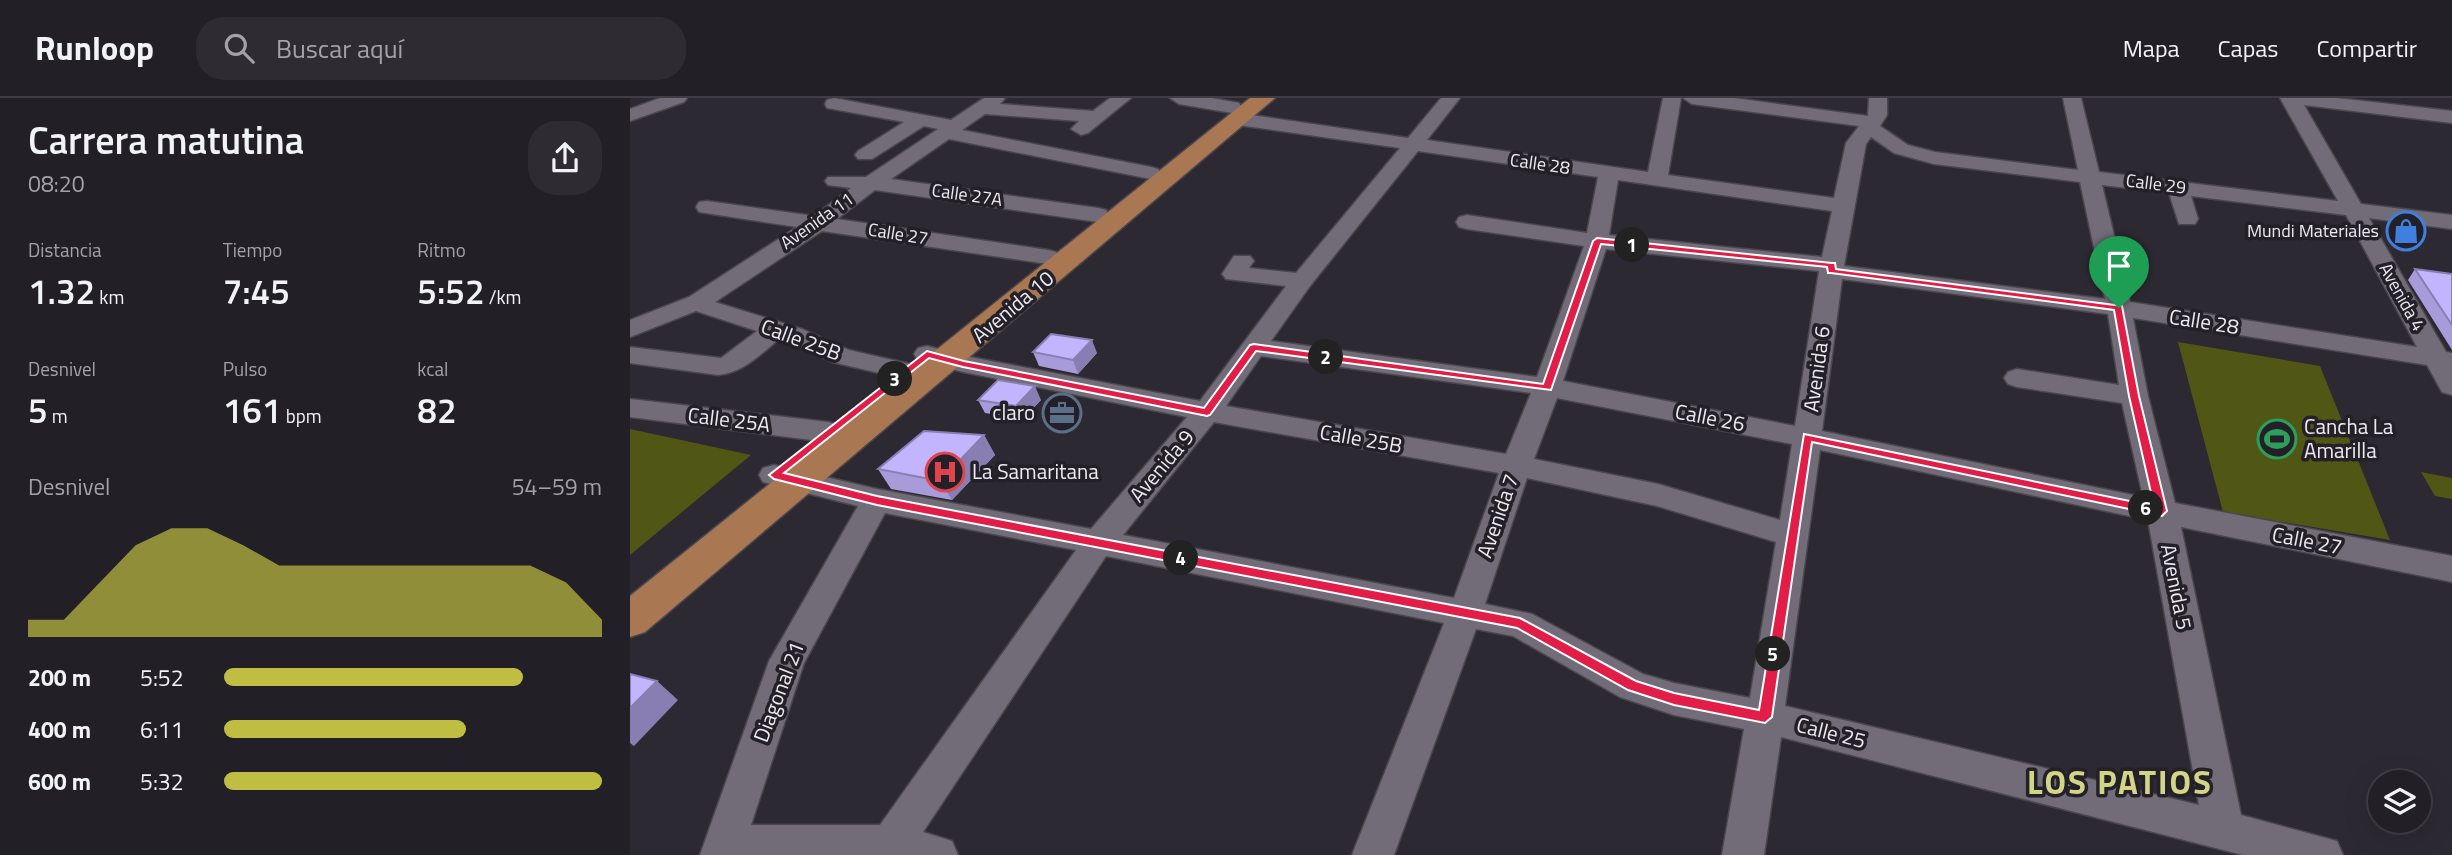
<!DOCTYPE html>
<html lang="es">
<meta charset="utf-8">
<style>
body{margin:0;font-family:"Titillium Web",sans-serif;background:#2e2c32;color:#f1f3f6;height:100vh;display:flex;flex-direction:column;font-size:26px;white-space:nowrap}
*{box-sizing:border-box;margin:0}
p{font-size:23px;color:#a2a2a7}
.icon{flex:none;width:38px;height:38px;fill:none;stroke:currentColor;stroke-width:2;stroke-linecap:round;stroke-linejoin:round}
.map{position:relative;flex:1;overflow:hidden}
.drawer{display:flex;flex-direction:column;background:#221f26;width:630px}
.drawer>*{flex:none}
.buttons{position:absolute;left:1738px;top:672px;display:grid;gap:14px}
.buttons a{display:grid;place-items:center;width:63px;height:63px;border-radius:50%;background:#221f26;box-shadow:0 7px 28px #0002,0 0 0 2px #3f3d43;font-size:35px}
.pin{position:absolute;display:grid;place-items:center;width:60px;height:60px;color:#fff;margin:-72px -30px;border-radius:50% 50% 50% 0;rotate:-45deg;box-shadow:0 0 7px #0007}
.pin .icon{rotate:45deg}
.km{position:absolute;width:35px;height:35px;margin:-18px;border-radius:50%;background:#222;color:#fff;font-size:19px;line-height:35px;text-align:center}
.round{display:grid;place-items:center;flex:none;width:74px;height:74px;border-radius:28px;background:#2e2c32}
.summary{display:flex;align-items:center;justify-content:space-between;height:119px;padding:0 28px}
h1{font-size:38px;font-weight:600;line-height:52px}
.stats{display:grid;grid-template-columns:repeat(3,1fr);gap:10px;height:119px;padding:7px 28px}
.stats div{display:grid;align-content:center}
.stats b{font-size:35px;font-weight:600}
.stats small{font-size:19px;font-weight:400}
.stats p{font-size:19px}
.chart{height:196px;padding:14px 28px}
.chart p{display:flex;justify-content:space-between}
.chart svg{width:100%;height:126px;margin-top:7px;fill:#bfbe42;opacity:.7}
ul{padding:0 28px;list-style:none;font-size:23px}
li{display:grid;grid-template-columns:112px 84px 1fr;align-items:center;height:52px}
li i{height:18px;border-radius:9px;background:#bfbe42}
header{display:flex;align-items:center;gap:42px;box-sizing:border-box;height:98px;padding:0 35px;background:#221f26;border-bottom:2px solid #3f3d43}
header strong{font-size:33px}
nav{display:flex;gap:38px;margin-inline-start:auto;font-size:24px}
.search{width:490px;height:63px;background:#2e2c32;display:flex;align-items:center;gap:18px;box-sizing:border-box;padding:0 24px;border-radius:28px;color:#a2a2a7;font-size:26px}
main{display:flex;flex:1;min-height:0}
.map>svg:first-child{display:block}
.green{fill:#505613}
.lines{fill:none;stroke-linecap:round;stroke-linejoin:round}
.minor-casing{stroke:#4a464e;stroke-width:3}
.major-casing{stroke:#4a464e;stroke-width:3}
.minor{fill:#716c77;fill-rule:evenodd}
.major{fill:#a97751;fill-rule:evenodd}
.wall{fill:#a89bda}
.shaded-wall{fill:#887eb2}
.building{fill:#c3b4fe;stroke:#887eb2;stroke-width:2}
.route{fill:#e11d48;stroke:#fff;stroke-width:2;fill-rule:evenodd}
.labels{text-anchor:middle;stroke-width:7;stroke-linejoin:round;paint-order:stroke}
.far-street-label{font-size:18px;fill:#edebf1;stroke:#242028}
.far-poi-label{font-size:18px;fill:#edebf1;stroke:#242028;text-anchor:end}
.street-label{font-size:21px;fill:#edebf1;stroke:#242028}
.poi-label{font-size:21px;fill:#edebf1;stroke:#242028;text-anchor:start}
.near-district-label{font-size:33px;font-weight:bold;letter-spacing:2px;fill:#d2d486;stroke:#242028}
</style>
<header>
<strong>Runloop</strong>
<div class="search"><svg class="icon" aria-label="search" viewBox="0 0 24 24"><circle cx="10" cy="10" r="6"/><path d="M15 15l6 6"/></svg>Buscar aquí</div>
<nav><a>Mapa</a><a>Capas</a><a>Compartir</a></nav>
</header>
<main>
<section class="drawer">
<div class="summary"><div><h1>Carrera matutina</h1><p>08:20</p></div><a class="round"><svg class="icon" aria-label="share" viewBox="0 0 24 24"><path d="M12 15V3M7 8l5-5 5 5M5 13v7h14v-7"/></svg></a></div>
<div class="stats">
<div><p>Distancia</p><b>1.32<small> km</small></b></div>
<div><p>Tiempo</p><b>7:45</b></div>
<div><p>Ritmo</p><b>5:52<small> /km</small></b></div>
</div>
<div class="stats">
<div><p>Desnivel</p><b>5<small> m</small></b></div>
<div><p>Pulso</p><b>161<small> bpm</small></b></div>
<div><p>kcal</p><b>82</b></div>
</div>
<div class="chart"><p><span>Desnivel</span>54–59 m</p>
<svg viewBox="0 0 160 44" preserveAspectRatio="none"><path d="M0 44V38L10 38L20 25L30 12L40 6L50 6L60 12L70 19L80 19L90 19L100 19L110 19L120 19L130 19L140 19L150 25L160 38V44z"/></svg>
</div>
<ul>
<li><b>200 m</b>5:52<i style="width:79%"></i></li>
<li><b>400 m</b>6:11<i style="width:64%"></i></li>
<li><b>600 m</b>5:32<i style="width:100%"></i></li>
</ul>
</section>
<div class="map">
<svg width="1822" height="757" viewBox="0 0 1822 757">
<rect width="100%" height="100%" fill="#2d2932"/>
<path class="green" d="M1548,244l142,24 70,174 -167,-28z
M0,331l121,26 -121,100z
M1791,374l31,6v21l-17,-3z"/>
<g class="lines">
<defs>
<path id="minor" d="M30,0h27l-3,4 -54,19v-12z
M204,0l117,22 33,-22h21l-5,6 93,7 17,-13h21l-43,35 -7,2 -10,-6 8,-8 -94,-7 -23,16 189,37 7,2 3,4 -3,4 -7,2 -202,-40 -58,40 207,29 8,2 3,5 -3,5 -8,2 -223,-32 -38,29 211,31 8,2 4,5 -4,5 -8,2 -226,-33 -107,71 87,27 47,21 65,15 4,6 -4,6 -9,2 -73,-17 -52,-24c-19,16 -37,35 -62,37l-88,-12v-16l91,11 36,-27 -61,-20 -66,26v-17l59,-23 108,-70 -98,-15 -3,-5 3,-5 8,-1 107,15 37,-28 -23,-3 -3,-4 3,-4h38l72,-48 -14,-3 -52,33h-14l-3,-4 3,-4 46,-29 -77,-14 -2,-4 2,-4z
M540,0h42l27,5 2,4 -9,6 -53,-9z
M811,0h19l-33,42 221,32 15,-74h18l-13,77 166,23 12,-55 13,-17 -167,-22 -9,-6h51l134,18 1,-18h18v17l-7,11 28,19 27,7 143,18 -15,-72h18l18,74 239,29 -58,-103h57l115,13v12l-148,-18 57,99 91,11v14l-83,-11 77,134 6,1v42l-10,-3 -15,-27 -294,-47 15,78 27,107 277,53v26l-271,-55 60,288 96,26 6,14h-100l-462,-118 -17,118h-42l22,-126 -70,-14 -54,-18 -107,-61 -37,-7 -82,226h-42l92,-232 -338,-67 -183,276 29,9 6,14h-258l69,-194 89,-155 -95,-24 -4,-7 4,-7 11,-3 103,24 214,40 96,-112 -224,-45 -45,-12 -4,-6 4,-6 9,-2 38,10 235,45 86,-115 -60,-7 -4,-5 12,-18h16l4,5 -5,7 47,5 104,-125 -162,-23 -10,-6 3,-4 7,-2 170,25zM1241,39l23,16 40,11 146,18 25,117 -261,-33 22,-122zM788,53l180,26 -11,56 -120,-18 -8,2 -3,5 3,5 8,2 117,17 -47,131 -266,-36 39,-55zM988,82l214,31 -10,46 -213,-22zM1472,87l67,8 10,31h16l3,-5 -7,-23 155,19 71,132 -287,-45zM976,151l213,22 -24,155 -232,-45zM1212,181l266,35 11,71 -102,-16 -9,3 -4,6 4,6 9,3 105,16 21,94 -321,-66zM631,258l270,37 -25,61 -280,-48zM927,300l235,46 -12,76 -122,-36 -124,-25zM584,324l285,51 -45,125 -331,-63zM1190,352l328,70 51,285 -414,-99zM897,380l130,28 119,36 -26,156 -76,-15 -31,-9 -111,-60 -47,-10zM255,415l191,37 -196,275h-129l53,-162z
M0,301l198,23 10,3 4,7 -4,7 -10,3 -198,-25z"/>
<path id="major" d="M620,0h25l-630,534 -15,5v-41z"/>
</defs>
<use href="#minor" class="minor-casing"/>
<use href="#major" class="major-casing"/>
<use href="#minor" class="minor"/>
<use href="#major" class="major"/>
</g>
<path class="wall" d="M1785,171l37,5v76l-44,-70z
M403,254l64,1 -19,21 -39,-8z
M348,302h63l-18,19 -38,-6z
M354,337l11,20 -43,45 -61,-11 -13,-20z"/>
<path class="shaded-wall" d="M462,242l5,13 -19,21 -5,-14z
M405,288l6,14 -18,19 -7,-13z
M354,337l11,20 -43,45 -12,-19z
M27,583l21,19 -44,46 -4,-3v-35z"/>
<path class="building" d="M1785,171l37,5v51z
M421,236l41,6 -19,20 -40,-8z
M368,282l37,6 -19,20 -38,-6z
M294,333l60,4 -44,46 -62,-12z
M0,576l27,7 -27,27z"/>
<path class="route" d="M967,140l235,25h3l1,6 286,37 17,90 28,115 -5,5 -350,-74 -40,275 -7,6 -91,-18 -46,-15 -111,-62 -640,-123 -103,-26 -5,-4 158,-124 37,10 240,47 46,-63 4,-1 289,40 50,-143zM971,146l226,23 1,6h3l283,37 15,86 25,110 -350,-72 -45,276 -85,-17 -38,-12 -116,-63 -643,-122 -93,-23 145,-115 34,9 244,49 3,-1 46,-64 295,39z"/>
<defs>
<symbol id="shop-ring" viewBox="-11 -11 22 22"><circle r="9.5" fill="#242028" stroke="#3f7fe0" stroke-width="1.5"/><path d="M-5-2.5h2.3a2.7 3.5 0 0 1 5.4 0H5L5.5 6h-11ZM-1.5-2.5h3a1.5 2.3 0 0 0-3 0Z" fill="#3f7fe0"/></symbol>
<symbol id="office-ring" viewBox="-11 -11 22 22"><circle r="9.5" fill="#242028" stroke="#5c6f8a" stroke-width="1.5"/><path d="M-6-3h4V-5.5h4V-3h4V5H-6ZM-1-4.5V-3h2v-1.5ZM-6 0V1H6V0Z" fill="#5c6f8a"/></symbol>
<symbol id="stadium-ring" viewBox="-11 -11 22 22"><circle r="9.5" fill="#242028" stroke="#2e9e5b" stroke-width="1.5"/><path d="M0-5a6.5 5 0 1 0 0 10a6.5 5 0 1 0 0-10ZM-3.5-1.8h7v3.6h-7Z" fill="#2e9e5b"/></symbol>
<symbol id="hospital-ring" viewBox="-11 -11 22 22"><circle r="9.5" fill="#242028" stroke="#e0444e" stroke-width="1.5"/><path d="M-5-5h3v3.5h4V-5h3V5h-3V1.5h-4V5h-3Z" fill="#e0444e"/></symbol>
</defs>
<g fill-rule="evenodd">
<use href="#shop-ring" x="1754" y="111" width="44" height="44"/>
<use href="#office-ring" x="410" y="293" width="44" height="44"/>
<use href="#stadium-ring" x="1625" y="319" width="44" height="44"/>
<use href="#hospital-ring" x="293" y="352" width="44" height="44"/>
</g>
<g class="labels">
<g class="far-street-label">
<text transform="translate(910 66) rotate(8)" y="6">Calle 28</text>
<text transform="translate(1526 86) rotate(7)" y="6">Calle 29</text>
<text transform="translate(337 97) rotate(8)" y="6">Calle 27A</text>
<text transform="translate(187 123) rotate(-35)" y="6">Avenida 11</text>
<text transform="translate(268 136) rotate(9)" y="6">Calle 27</text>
<text transform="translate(1772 199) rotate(61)" y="6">Avenida 4</text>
</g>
<g class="far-poi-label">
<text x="1749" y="139">Mundi Materiales</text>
</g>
<g class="street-label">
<text transform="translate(383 209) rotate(-40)" y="7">Avenida 10</text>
<text transform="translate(1574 224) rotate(9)" y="7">Calle 28</text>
<text transform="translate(171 242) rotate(20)" y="7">Calle 25B</text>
<text transform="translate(1187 271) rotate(-82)" y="7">Avenida 6</text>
<text transform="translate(1080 320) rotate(11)" y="7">Calle 26</text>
<text transform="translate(99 322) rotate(7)" y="7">Calle 25A</text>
<text transform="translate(731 341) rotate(10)" y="7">Calle 25B</text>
<text transform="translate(532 368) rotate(-50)" y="7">Avenida 9</text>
<text transform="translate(868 418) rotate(-71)" y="7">Avenida 7</text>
<text transform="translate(1677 443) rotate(11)" y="7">Calle 27</text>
<text transform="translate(1546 489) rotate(79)" y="7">Avenida 5</text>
<text transform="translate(149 594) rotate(-69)" y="7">Diagonal 21</text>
<text transform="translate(1201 635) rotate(14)" y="7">Calle 25</text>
</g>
<g class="poi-label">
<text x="405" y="322" text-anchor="end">claro</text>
<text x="1674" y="336">Cancha La<tspan x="1674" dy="24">Amarilla</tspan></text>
<text x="342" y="381">La Samaritana</text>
</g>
<g class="near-district-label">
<text x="1490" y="696">LOS PATIOS</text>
</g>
</g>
</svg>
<div class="buttons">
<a><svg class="icon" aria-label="layers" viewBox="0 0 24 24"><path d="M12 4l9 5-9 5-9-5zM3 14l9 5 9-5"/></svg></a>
</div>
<div class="pin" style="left:1489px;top:210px;background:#1e9e55"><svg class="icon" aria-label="arrive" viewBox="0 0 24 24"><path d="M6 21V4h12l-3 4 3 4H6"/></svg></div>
<b class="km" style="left:1002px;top:147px">1</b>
<b class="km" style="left:696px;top:259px">2</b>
<b class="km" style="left:265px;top:281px">3</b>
<b class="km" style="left:551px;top:460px">4</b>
<b class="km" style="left:1143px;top:556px">5</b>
<b class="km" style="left:1516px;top:410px">6</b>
</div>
</main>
